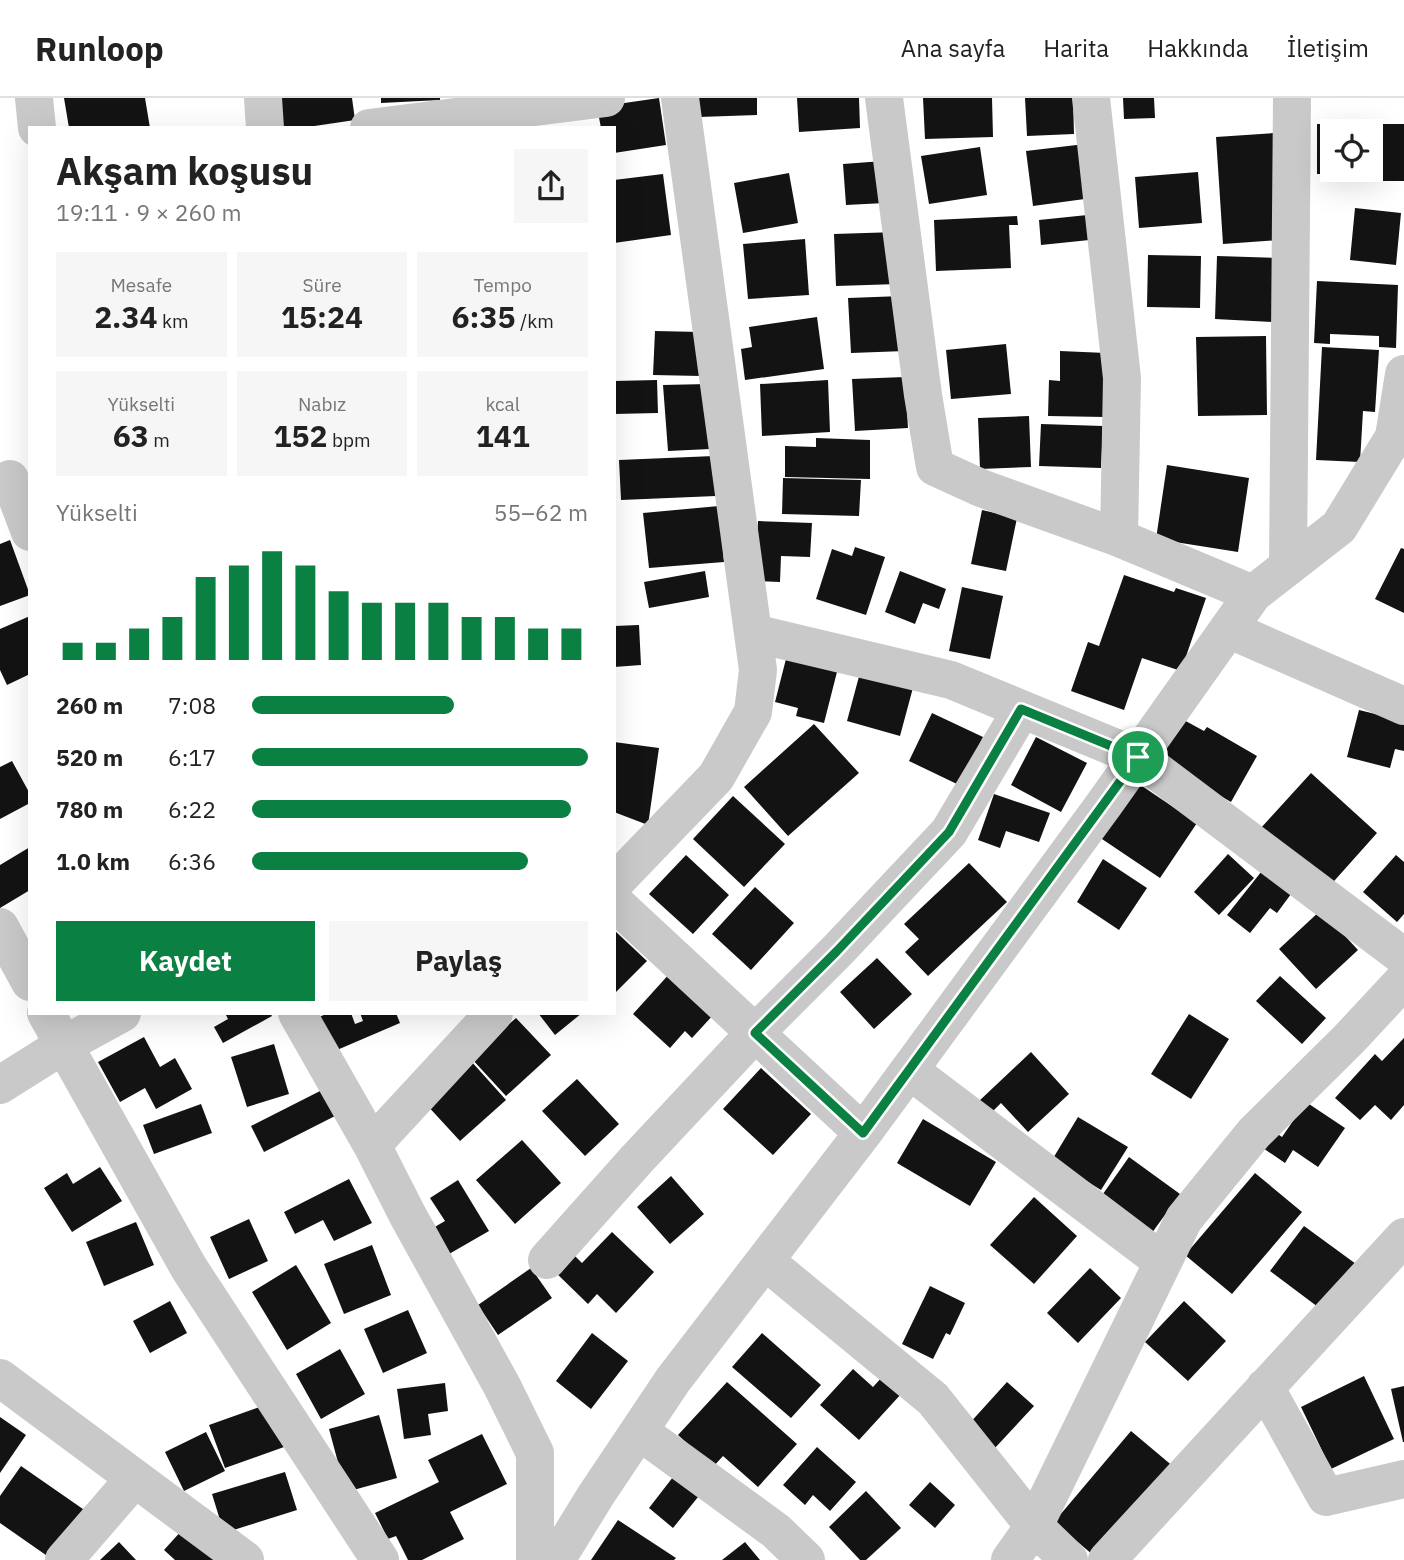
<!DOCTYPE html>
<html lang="tr">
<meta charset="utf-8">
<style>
body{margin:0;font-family:"IBM Plex Sans",sans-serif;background:#f6f6f6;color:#222;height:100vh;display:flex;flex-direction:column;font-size:26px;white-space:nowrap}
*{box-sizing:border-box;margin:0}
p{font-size:23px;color:#767676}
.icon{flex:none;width:38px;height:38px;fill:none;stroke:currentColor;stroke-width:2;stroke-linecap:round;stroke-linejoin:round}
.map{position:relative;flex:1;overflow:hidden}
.sheet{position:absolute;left:28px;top:28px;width:588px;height:889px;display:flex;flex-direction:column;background:#fff;border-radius:0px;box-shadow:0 7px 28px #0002}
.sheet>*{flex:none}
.controls{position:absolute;left:1320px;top:21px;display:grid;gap:14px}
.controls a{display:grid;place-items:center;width:63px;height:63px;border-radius:0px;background:#fff;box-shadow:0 7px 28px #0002;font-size:35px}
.pin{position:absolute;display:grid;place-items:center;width:60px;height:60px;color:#fff;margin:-30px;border:4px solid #fff;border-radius:50%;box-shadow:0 2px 7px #0007}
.round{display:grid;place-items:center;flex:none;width:74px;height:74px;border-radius:0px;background:#f6f6f6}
.head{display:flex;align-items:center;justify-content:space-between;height:119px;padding:0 28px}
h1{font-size:38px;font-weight:800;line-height:52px}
.figures{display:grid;grid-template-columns:repeat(3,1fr);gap:10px;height:119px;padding:7px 28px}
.figures div{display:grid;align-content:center;border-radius:0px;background:#f6f6f6;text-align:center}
.figures b{font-size:30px;font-weight:800}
.figures small{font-size:19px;font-weight:400}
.figures p{font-size:19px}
.chart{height:196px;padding:14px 28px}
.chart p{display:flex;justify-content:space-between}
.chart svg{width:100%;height:126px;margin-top:7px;stroke:#0b8043;stroke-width:6}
.button{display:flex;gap:14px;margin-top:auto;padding:14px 28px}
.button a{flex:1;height:80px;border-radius:0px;background:#0b8043;color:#fff;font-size:28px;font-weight:800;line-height:80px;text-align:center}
.button a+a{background:#f6f6f6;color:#222}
ul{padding:0 28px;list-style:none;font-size:23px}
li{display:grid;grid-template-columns:112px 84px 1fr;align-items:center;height:52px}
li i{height:18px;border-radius:9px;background:#0b8043}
header{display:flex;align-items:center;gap:42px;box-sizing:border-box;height:98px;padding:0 35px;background:#fff;border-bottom:2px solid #e0e0e0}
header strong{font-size:33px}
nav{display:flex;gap:38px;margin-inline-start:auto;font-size:24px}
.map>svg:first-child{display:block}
.building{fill:#131313;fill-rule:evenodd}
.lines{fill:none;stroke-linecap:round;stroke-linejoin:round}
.minor{stroke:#c9c9c9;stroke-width:38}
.route-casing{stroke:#fff;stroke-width:14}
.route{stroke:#0b8043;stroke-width:9}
</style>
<header>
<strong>Runloop</strong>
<nav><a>Ana sayfa</a><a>Harita</a><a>Hakkında</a><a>İletişim</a></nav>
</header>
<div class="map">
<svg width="1404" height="1462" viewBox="0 0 1404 1462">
<rect width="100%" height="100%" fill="#fff"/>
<path class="building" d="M64,0h81l5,30h-81z
M275,0h77l3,22 -54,8h-22z
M381,0h59v2l-59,3z
M659,0l7,47 -52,8v-25h-13l-4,-21z
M698,0h59v17l-58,2z
M797,0h62l1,30 -61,4z
M923,0h69l1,39 -68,2z
M1025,0h48l1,36 -47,2z
M1123,0h31l1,20 -31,1z
M1317,26h87v57h-35v-6l-52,-1zM1332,33h38v39h-38z
M1274,35l7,107 -58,4 -7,-107z
M1085,46l7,54 -59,8 -7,-55z
M980,49l7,48 -58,9 -8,-48z
M883,63l2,42 -39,2 -3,-41z
M1198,74l4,51 -63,5 -4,-51z
M789,75l9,50 -55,10 -9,-50z
M663,76l8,61 -57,8v-63z
M1355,110l46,5 -5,52 -46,-5z
M1097,116l2,25 -58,6 -2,-25z
M1017,118l1,9h-9l2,43 -75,3 -2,-51z
M897,134l1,52 -62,2 -2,-52z
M805,141l4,56 -61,4 -5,-55z
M1148,157l53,1 -1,52 -53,-1z
M1217,158l59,2 -3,64 -58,-3z
M1317,183l81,4 -2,63 -17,-1v-11l-49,-2v10l-16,-1z
M902,198l3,55 -54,2 -3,-55z
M817,219l7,52 -79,11 -4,-31 11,-2 -3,-20z
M655,233l46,1v44l-48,-1z
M1266,238l1,79 -69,1 -2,-79z
M1006,246l5,50 -60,5 -5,-49z
M1322,249l57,3 -4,62 -12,-1 -3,51 -44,-2z
M1060,253l46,2 -1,64 -57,-1 1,-36 11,1z
M905,279l3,51 -53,3 -3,-52z
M657,282l1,33 -44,1v-33z
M828,282l2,52 -68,4 -2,-52z
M708,286l2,65 -42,2 -5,-66z
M1029,318l2,51 -51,2 -2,-51z
M1041,326l62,2 -2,42 -62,-2z
M816,340l54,2v39l-85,-2v-31l31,1z
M714,358l2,40 -95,4 -2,-40z
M1167,367l82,13 -11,74 -82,-13z
M783,380l78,2 -2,36 -77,-2z
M719,408l5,56 -75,6 -6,-55z
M982,412l35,8 -11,53 -35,-7z
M758,423l54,2 -2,34 -29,-1 -1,26 -25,-1z
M10,442l20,55 -30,11v-62z
M855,449l30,10 -19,58 -50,-16 16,-50 20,7z
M1401,450l3,1v64l-29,-14z
M705,473l4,26 -60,11 -5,-26z
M900,473l46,18 -7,20 -16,-6 -8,21 -30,-12z
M1124,477l50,17 2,-4 30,10 -25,73 -39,-13 -18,52 -53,-19 17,-49 11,4z
M962,489l41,9 -13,63 -41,-8z
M30,518v58l-23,11 -7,-15v-41z
M639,527l2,40 -27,2v-41z
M787,557l51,13 -14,55 -28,-7 2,-8 -23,-6z
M861,571l53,15 -14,52 -53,-15z
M1359,612l45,11v30l-9,-2 -5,19 -43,-11z
M932,615l51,24 -24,48 -50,-24z
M1171,615l33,18 3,-4 50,29 -26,46 -84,-48z
M814,626l45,49 -71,63 -44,-49z
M1036,639l51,26 -26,49 -50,-27z
M614,644l45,6 -11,77 -34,-13z
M12,663l18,33v9l-30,16v-52z
M1311,675l66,60 -50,56 -67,-60z
M1136,684l61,41 -37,55 -61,-41z
M994,696l56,19 -11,29 -33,-11 -6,17 -22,-8z
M733,698l52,48 -41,43 -51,-48z
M30,749v43l-30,18v-43z
M1228,756l26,24 -35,37 -25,-23z
M686,757l43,40 -36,39 -44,-40z
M1396,757l8,7v52l-7,8 -34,-30z
M1103,761l44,29 -28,42 -42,-28z
M969,765l38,39 -79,74 -23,-24 14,-13 -15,-15z
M1265,769l29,23 -17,23 -7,-5 -20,25 -23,-18z
M755,789l39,36 -43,47 -39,-36z
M1321,812l37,40 -42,39 -37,-40z
M614,832l33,31 -33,33z
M877,860l35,36 -38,35 -34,-37z
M671,874l44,41 -23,25 -7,-7 -15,17 -37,-34z
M1280,878l46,42 -24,26 -46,-43z
M225,915h45l2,3 -49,27 -9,-16 14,-8z
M328,915h23l4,11 8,-3 -3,-8h36l4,10 -70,30 -15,-34z
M538,915h44l-27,22z
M1189,916l40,25 -38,60 -40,-25z
M516,920l35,37 -45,41 -35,-38z
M144,939l16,30 15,-9 17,31 -36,20 -11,-21 -25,14 -22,-40z
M1404,940v67l-13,15 -16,-15 -15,15 -25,-22 40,-44 7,7z
M274,946l15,50 -42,13 -16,-50z
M1031,954l38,42 -41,38 -27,-29 -11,11 -12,-12z
M471,963l35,39 -46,41 -35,-38z
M761,970l50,46 -38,41 -50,-46z
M577,981l42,45 -34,32 -43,-45z
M324,991l13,26 -73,37 -13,-26z
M1306,1004l39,26 -27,39 -25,-17 -8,13 -25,-17 12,-16 10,7z
M201,1006l11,29 -58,21 -11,-29z
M1078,1019l50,30 -27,43 -49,-30z
M923,1021l73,43 -26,44 -73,-43z
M522,1042l39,43 -46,41 -39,-44z
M1129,1059l51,37 -31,43 -51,-36z
M100,1069l22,34 -50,31 -28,-44 23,-15 6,11z
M1255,1075l47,39 -70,82 -47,-39z
M671,1078l33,38 -34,30 -33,-37z
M349,1081l23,44 -38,18 -11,-21 -28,14 -11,-22z
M458,1082l31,51 -40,23 -16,-26 12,-7 -15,-23z
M1034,1099l43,39 -43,48 -44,-39z
M249,1121l19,42 -39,18 -19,-42z
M136,1124l18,43 -50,21 -18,-44z
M1304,1128l52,38 -34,46 -52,-39z
M612,1134l42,40 -38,41 -19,-19 -9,10 -37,-36 18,-18 13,13z
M372,1147l19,50 -47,19 -20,-50z
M296,1167l35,58 -44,27 -35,-58z
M531,1170l21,30 -54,37 -20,-30z
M1090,1170l31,30 -43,45 -31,-30z
M930,1188l35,17 -15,32 -4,-2 -13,26 -31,-15z
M170,1203l17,32 -37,20 -17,-32z
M1184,1203l42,40 -38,40 -43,-39z
M408,1212l19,43 -44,20 -19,-44z
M592,1235l36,28 -37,48 -35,-28z
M762,1235l59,52 -30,33 -59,-51z
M340,1251l25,45 -44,25 -25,-45z
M853,1271l20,18 10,-11 19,17 -43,47 -39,-35z
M1364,1278l30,63 -63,30 -30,-62z
M727,1284l70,62 -39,43 -35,-31 -10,11 -35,-32z
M1007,1284l27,24 -40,43 -26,-24z
M445,1285l3,28 -20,3 3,21 -27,4 -7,-50z
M1404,1288v56h-1l-12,-53z
M268,1306l16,43 -59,21 -16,-43z
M379,1317l18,63 -51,14 -17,-63z
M0,1319l26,18 -26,38z
M1131,1333l44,37 -76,92 -45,-38z
M206,1334l19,39 -41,20 -19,-39z
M482,1336l25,50 -57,28 14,27 -42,21h-14l-12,-24 -8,3 -13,-26 64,-31 -11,-22z
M817,1349l39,35 -26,29 -17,-16 -8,10 -22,-20z
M21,1368l72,50 -40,44 -53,-37v-27z
M285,1374l12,38 -73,23 -12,-39z
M673,1379l25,20 -25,31 -24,-20z
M930,1384l25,23 -20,23 -26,-23z
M866,1393l35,37 -35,32h-6l-31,-33z
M618,1422l58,38 -2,2h-83z
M183,1431l33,31h-41l-11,-10z
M119,1444l17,18h-36z
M745,1444l15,18h-38z"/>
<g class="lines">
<path class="minor" d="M34,0l3,30
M263,0l2,30
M884,0l39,297 12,72 46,21 138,50 134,56
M1091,0l31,280 -3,160
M369,30l237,-30
M10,381l20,53
M1288,469l4,-469
M1228,531l176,77
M753,535l198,47 187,77 266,200
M614,785l102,-106 37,-65 5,-42 -78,-572
M614,804l249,231
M0,829l30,55
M46,915l143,255 191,292
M297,915l75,132 35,69 95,172 33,67v107
M909,972l254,192
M0,987l62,-39 60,-33
M372,1047l122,-132
M547,1162l90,-101 118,-126 82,-82 112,-119 73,-123
M765,1163l168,138 101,127 35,34
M0,1280l245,182
M1265,1289l61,110 78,-18
M639,1333l137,100 30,29
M64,1462l71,-82
M556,1462l40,-65 77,-115 190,-247 242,-330 148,-209 86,-67 55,-90 10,-63
M1010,1462l24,-34 150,-307 70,-86 95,-94 55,-59
M1107,1462l297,-323"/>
</g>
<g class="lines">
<defs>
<path id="route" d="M1021,611l117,48 -275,376 -108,-100 82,-82 112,-119z"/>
</defs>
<use href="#route" class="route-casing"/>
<use href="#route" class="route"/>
</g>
</svg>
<div class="controls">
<a><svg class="icon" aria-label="locate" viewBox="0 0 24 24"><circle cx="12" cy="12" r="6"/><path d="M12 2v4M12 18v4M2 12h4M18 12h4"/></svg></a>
</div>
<div class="pin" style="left:1138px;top:659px;background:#1e9e55"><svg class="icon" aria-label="arrive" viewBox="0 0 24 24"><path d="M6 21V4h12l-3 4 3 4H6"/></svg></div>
<section class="sheet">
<div class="head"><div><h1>Akşam koşusu</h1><p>19:11 · 9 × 260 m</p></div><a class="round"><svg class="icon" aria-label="share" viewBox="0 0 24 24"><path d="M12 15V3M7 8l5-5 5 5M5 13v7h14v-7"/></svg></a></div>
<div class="figures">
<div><p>Mesafe</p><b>2.34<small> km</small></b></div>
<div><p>Süre</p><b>15:24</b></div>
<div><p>Tempo</p><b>6:35<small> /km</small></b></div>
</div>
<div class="figures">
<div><p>Yükselti</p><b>63<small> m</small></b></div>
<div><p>Nabız</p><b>152<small> bpm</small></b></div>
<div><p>kcal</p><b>141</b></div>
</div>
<div class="chart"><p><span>Yükselti</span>55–62 m</p>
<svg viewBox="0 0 160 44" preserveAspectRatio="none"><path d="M5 44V38M15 44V38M25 44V33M35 44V29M45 44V15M55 44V11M65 44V6M75 44V11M85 44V20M95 44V24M105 44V24M115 44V24M125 44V29M135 44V29M145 44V33M155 44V33"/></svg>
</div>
<ul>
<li><b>260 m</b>7:08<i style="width:60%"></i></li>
<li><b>520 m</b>6:17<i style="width:100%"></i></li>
<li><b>780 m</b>6:22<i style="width:95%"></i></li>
<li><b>1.0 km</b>6:36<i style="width:82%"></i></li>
</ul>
<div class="button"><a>Kaydet</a><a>Paylaş</a></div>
</section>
</div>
